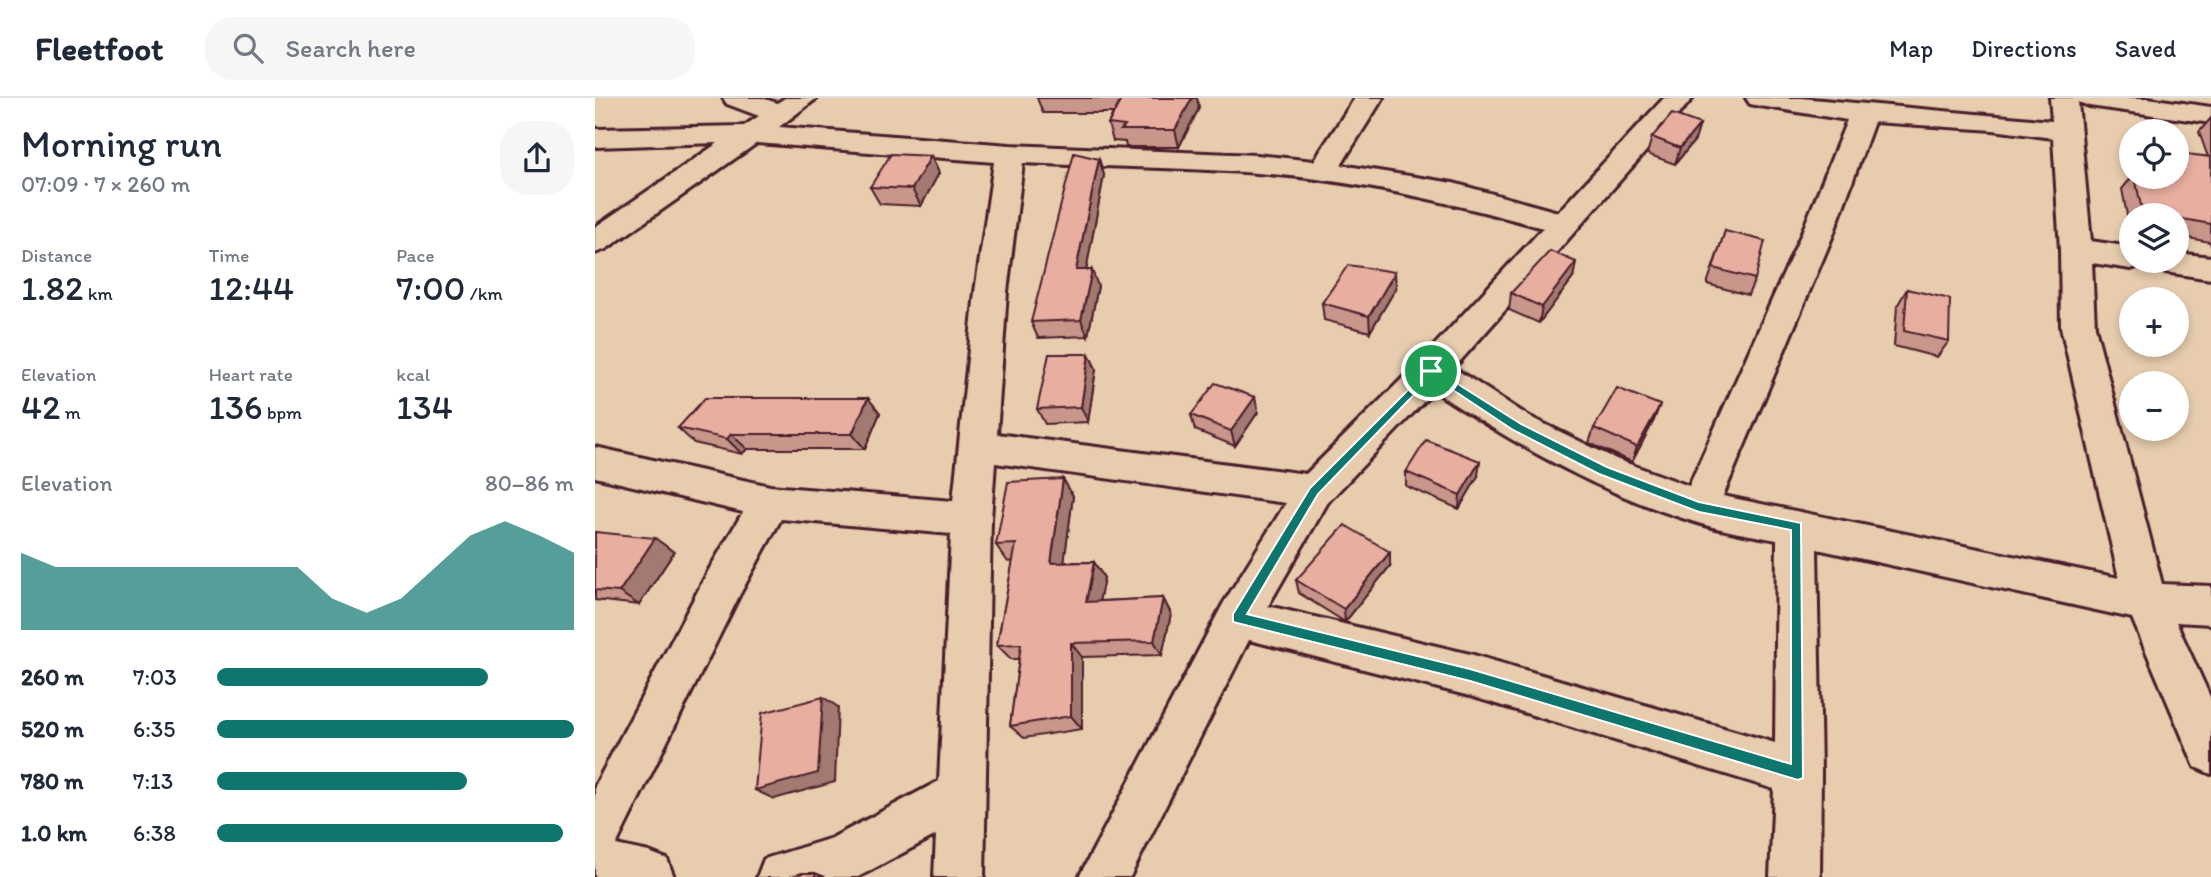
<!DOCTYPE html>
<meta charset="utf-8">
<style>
body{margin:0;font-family:Itim,sans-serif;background:#f6f6f7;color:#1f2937;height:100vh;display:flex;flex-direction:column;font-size:26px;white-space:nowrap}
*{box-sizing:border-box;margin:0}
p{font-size:23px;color:#747a83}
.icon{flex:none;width:38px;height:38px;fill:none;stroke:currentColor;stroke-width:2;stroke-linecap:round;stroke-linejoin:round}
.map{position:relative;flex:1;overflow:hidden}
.side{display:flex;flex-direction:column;background:#fff;width:595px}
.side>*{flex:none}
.fabs{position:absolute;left:1524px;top:21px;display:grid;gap:14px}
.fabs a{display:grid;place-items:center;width:70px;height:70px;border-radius:50%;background:#fff;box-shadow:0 4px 10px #0003;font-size:35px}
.pin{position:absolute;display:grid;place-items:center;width:60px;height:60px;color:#fff;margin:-30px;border:4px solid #fff;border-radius:50%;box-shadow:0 2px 7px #0007}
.round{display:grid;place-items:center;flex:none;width:74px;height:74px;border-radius:28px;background:#f6f6f7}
.summary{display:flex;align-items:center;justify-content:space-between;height:119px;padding:0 21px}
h1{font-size:38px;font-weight:600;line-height:52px}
.figures{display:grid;grid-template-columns:repeat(3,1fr);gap:10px;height:119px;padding:7px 21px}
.figures div{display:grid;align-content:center}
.figures b{font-size:35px;font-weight:600}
.figures small{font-size:19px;font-weight:400}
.figures p{font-size:19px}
.chart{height:196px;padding:14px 21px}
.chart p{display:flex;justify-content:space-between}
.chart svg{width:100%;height:126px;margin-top:7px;fill:#0f766e;opacity:.7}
ul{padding:0 21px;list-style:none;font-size:23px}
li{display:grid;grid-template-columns:112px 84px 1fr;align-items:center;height:52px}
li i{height:18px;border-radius:9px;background:#0f766e}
header{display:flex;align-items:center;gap:42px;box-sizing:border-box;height:98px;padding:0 35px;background:#fff;border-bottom:2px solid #e0e1e3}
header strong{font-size:33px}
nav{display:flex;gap:38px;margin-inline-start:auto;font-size:24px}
.search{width:490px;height:63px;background:#f6f6f7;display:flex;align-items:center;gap:18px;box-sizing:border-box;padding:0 24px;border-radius:28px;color:#747a83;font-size:26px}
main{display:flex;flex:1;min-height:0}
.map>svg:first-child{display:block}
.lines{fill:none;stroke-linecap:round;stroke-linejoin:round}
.minor-casing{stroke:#4a1f2b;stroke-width:6}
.minor{fill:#e7ccae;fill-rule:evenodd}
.wall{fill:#c8968a;stroke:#4a1f2b;stroke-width:2}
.shaded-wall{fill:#a27a71;stroke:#4a1f2b;stroke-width:2}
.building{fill:#e8afa1;stroke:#4a1f2b;stroke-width:2}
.route{fill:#0f766e;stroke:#fff;stroke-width:2;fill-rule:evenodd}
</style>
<header>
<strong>Fleetfoot</strong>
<div class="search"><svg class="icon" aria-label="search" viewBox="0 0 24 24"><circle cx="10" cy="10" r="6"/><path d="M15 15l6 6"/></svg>Search here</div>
<nav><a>Map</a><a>Directions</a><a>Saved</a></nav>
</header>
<main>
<section class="side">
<div class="summary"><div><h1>Morning run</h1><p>07:09 · 7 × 260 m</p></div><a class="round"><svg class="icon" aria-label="share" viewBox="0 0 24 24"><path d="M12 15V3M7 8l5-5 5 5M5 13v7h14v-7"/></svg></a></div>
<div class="figures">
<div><p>Distance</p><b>1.82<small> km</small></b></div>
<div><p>Time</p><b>12:44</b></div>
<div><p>Pace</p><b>7:00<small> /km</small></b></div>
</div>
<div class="figures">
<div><p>Elevation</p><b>42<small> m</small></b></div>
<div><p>Heart rate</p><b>136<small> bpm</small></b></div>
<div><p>kcal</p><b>134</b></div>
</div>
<div class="chart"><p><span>Elevation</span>80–86 m</p>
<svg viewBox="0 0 160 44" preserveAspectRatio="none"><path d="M0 44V17L10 22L20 22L30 22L40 22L50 22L60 22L70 22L80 22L90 33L100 38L110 33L120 22L130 11L140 6L150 11L160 17V44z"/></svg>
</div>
<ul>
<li><b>260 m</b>7:03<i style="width:76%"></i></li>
<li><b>520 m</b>6:35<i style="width:100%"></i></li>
<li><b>780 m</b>7:13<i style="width:70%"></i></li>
<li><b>1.0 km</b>6:38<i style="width:97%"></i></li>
</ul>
</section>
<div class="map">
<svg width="1616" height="779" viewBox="0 0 1616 779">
<rect width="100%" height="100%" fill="#e7ccae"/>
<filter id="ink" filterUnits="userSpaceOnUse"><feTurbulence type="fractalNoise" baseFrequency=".0143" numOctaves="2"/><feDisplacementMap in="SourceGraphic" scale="14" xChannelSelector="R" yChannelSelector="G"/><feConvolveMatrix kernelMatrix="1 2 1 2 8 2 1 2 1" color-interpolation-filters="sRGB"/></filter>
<g filter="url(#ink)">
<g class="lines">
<defs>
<path id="minor" d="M128,0h39l15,5 8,-5h32l-38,29 231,18 247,10 57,6 41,-63h28l-42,67 112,18 105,29 106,-114h29l-239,270 76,49 86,42 73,27 112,-251 46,-115 -87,-14 -10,-2 -4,-6h55l251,23 -2,-23h98l63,9v16l-122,-17 -11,-4 13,139 40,6v14h46v-8l34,4v22l-66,-10 -2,-4 -12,4 -39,-6 3,64 67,257 49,2v38l-35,-2 35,77v75l-16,-7 -63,-149 -315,-69 4,224 -1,104h-50l4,-88 -304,-93 -221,-56 -119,237h-51l144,-273 63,-101 -291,-40 -4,56 -7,358h-50l2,-42 -78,42h-101l7,-18 68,-21 107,-57 12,-247 -170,-15 -41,75 -124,251 33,7 18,7 7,18h-79v-91l115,-218 33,-56 -148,-35v-30l175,39 183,15 22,-209 19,-130 -237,-19 -151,106 -11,4v-26l123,-84 -123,4v-18l149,-3 15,-10 -32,-12zM1279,24l119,8 60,8 7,112 1,77 58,251 -396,-82 110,-261zM428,65c78,4 156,4 234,10 97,7 192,29 286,55l-124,134 -113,112 -309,-40 10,-142zM839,293c82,54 169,104 264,132 26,8 53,12 79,17l-2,203 -305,-89 -202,-48 60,-104z"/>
</defs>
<use href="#minor" class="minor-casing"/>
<use href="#minor" class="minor"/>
</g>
<path class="wall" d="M442,0h160l2,10 -20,39h-53l-1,-5 -12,-1 -5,-17 5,-11h-70z
M1616,20v128l-1,-4 -33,-6v-21h-46v12l-2,-1 -7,-37 10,-12h45l31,-20 -9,-25z
M1105,26l-5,16 -20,24 -28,-10 5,-17z
M336,58l8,17 -18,33 -41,-2 -10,-17z
M504,61l5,16 -18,95 12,16 -10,50 -50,2 -7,-16z
M1536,61v15l-3,-10z
M1130,133l30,48 -7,16 -41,-11z
M978,180l-34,45 -30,-13 2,-17z
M801,190l-26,44 -46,-12 -2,-17z
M1312,191l42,52 -12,16 -43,-11 3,-40z
M494,256l7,15 -8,53 -43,2 -8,-15z
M273,300l12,15 -15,36h-118l-5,5 -48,-11 -16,-15z
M663,314l-23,34 -40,-16 -4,-15z
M1059,322l-22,42 -43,-19 5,-15z
M811,374l72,4 -19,33 -53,-23z
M468,381l10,17 -9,66h30l10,16 -5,23 64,-3 8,16 -9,41 -80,2v72l-58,9 -14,-12 9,-67h-8l-14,-14 16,-84 -5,1 -12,-17z
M0,434l79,20 -35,53 -44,-5z
M795,468l-45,56 -46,-29 -3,-13z"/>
<path class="shaded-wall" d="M597,0h5l2,10 -20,39 -4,-17z
M1105,26l-5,16 -20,24 5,-16z
M336,58l8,17 -18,33 -9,-17z
M504,61l5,16 -21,112 -7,-17z
M981,164l-3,16 -34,45 3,-16z
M497,172l6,16 -10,50 -7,-16z
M800,174l1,16 -26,44 -1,-16z
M494,256l7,15 -8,53 -7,-15z
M660,299l3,15 -23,34 -4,-15z
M273,300l12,15 -15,36 -13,-15z
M1065,307l-6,15 -22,42 5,-15z
M136,336l16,15 -5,5 -15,-15z
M885,363l-2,15 -19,33 1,-14z
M468,381l10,17 -11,83 -11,-16z
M60,440l19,14 -35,53 -20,-13z
M795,454v14l-45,56 -1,-13z
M499,464l10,16 -8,39 -10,-15z
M568,500l8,16 -9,41 -8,-14z
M476,545l11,14v72l-11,-13z
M228,599l15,10 -3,75 -61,17 -19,-9z
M220,775l10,4h-10z"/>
<path class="building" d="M527,0h70l-17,32h-54l4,-4 -17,-2z
M1077,16l28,10 -20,24 -28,-11z
M479,55l25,6 -23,111h16l-11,50 -50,2z
M1582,55l34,4v67l-34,-6v-3h-13l-22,-4 -7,-34h42z
M296,56l40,2 -19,33 -42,-2z
M1130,133l40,10 -10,38 -42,-11z
M955,153l26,11 -34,45 -31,-14z
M753,167l47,7 -26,44 -47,-13z
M1312,191l43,10 -1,42 -45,-10z
M454,256h40l-8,53 -44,2z
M620,285l40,14 -24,34 -40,-16z
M1022,290l43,17 -23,42 -43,-19z
M110,300h163l-16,36h-121l-4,5 -49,-11z
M831,342l54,21 -20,34 -54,-23z
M468,381l-12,84 43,-1 -8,40 77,-4 -9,43 -83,2v73l-61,10 11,-82 -24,1 19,-101 -20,1 12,-63z
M750,427l45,27 -46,57 -48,-29z
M0,434l60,6 -36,54 -24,-2z
M228,599l-5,76 -63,17 7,-77z
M207,775h13v4h-25z"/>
</g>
<path class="route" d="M836,269l90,57 86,43 92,35 102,21 2,255 -5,2 -328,-99 -237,-59v-8l77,-126zM837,278l81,54 86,44 100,38 92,18v234l-321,-95 -223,-55 71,-120z"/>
</svg>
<div class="fabs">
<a><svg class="icon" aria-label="locate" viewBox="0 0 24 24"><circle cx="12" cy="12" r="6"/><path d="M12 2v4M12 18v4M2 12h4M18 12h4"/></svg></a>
<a><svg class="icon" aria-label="layers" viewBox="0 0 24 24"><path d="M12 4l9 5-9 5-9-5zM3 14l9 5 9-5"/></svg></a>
<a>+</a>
<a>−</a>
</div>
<div class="pin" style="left:836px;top:273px;background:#1e9e55"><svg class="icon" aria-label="arrive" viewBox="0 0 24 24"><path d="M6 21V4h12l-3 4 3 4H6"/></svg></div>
</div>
</main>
